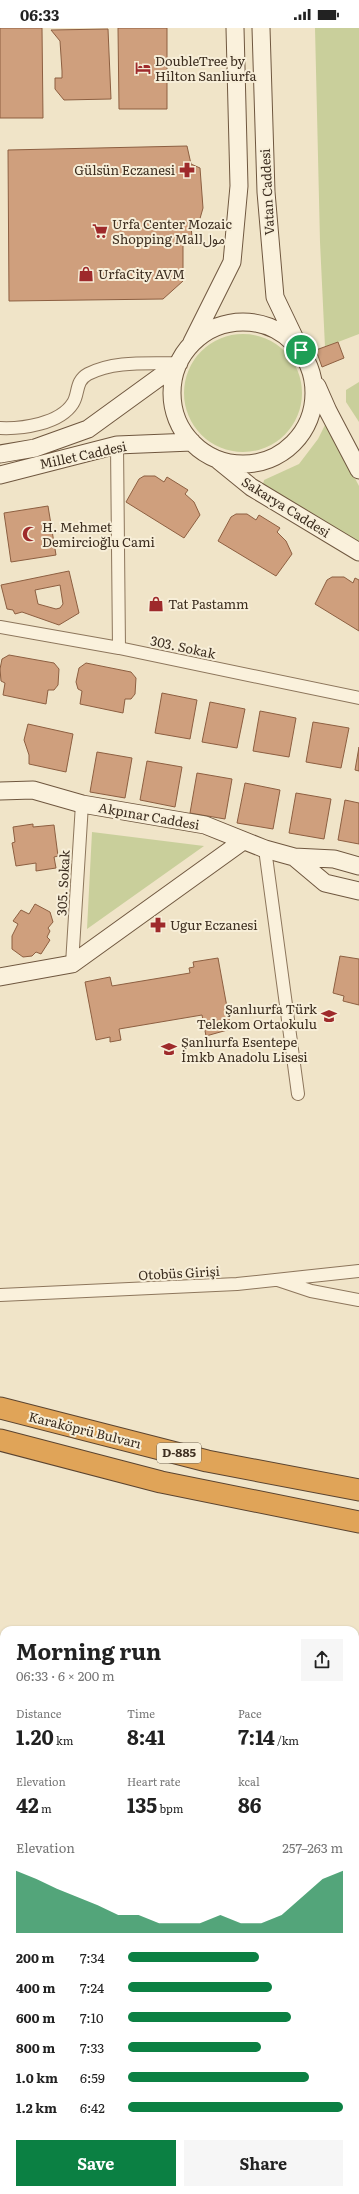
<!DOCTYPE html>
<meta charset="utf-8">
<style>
body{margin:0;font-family:Literata,"Noto Sans Arabic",serif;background:#f6f6f6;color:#222;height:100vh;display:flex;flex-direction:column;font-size:15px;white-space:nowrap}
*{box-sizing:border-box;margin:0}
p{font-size:13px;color:#767676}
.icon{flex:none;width:22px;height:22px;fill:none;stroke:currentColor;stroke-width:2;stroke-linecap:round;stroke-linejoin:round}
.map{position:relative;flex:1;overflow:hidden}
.drawer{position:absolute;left:0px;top:1598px;width:359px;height:568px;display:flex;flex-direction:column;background:#fff;border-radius:12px 12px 0 0;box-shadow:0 1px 3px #0004}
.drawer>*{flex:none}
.pin{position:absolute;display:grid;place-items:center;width:34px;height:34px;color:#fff;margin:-17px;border:2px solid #fff;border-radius:50%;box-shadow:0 1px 4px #0007}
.round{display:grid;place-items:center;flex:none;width:42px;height:42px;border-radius:0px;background:#f6f6f6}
.head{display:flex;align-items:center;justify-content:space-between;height:68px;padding:0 16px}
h1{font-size:22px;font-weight:700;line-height:30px}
.stats{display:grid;grid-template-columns:repeat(3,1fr);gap:6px;height:68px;padding:4px 16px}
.stats div{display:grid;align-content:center}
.stats b{font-size:20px;font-weight:700}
.stats small{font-size:11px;font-weight:400}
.stats p{font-size:11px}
.chart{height:112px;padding:8px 16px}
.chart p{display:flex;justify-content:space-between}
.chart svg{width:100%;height:72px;margin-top:4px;fill:#0b8043;opacity:.7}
.action{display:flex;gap:8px;margin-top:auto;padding:8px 16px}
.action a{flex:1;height:46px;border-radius:0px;background:#0b8043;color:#fff;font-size:16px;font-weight:700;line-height:46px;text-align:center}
.action a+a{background:#f6f6f6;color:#222}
ul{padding:0 16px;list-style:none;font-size:13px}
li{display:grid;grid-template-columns:64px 48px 1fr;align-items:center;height:30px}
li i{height:10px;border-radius:5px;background:#0b8043}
.status{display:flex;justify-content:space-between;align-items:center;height:28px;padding:0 20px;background:#fff;direction:ltr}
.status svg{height:11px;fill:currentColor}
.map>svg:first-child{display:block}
.green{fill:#c9cf9b}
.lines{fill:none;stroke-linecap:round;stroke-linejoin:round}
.stream{stroke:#6f938a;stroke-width:4.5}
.building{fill:#cf9f7d;stroke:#8d5f41;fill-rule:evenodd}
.street-casing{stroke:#8d765c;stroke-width:14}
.secondary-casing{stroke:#6f573f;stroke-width:19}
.highway-casing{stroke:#5b4430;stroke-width:23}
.street{stroke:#faf1dc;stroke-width:12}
.secondary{stroke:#faf1dc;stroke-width:17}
.highway{stroke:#e0a458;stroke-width:21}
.labels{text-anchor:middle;stroke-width:4;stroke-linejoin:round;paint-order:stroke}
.shield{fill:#f7eed8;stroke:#756857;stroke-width:1}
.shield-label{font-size:12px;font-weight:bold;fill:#3d2e20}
.poi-label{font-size:13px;fill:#3d2e20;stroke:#f7eed8;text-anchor:start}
.street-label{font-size:13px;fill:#3d2e20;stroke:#f7eed8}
</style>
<div class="status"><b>06:33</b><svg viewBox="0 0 49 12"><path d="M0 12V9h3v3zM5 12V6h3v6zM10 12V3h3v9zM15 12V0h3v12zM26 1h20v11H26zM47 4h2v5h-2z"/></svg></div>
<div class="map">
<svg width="359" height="2166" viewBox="0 0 359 2166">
<rect width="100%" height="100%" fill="#f0e4c8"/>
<path class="green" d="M315,0h44v306l-34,13 -5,-105z
M184 365a59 59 0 1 1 118 0a59 59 0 1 1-118 0Z
M359,354v40l-13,-20v-12z
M326,395l33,63v57l-96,-59 1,-4 35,-16 19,-25z
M92,804l112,14 -117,83z"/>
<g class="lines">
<path class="stream" d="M0,1746l4,3
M355,1908l4,5"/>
</g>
<path class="building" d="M0,0h42l1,90h-43z
M118,0h49v81h-48z
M108,1l3,70 -47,1 -9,-11v-11h7v-7l-2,-30 -9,-11z
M187,118l4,18 9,4 3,40 -4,14 -8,1 1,16 -9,1v41l-20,18 -154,2 -1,-151z
M338,314l6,16 -22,9 -6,-17z
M144,448h11l9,6 3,-5 21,13 -3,4 9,8 6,13 -16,23 -58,-36 13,-23z
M48,478l8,49 -45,7 -7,-49z
M236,486h11l9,6 3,-5 21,13 -3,4 9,9 6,13 -16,22 -58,-35 13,-24z
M69,543l10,42 -20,12 -37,-13 -7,2 -2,-4 -6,-1 -6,-24zM60,557l3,19 -3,4 -4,1 -18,-5 -3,-14z
M332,549h12l9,6 2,-5 4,2v51l-44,-27 12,-24z
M9,627l45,8 5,6 -1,16 -4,5h-6l-2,14 -43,-9 2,-12 -4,-2 -1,-12 2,-10z
M86,635l45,9 5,6 -1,16 -4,5h-6l-2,14 -43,-9 2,-13 -4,-2 -2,-7 3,-14z
M162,665l35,7 -7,39 -35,-6z
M210,674l35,7 -8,39 -35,-6z
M260,683l36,7 -7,39 -36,-6z
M313,694l36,6 -8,40 -35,-6z
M28,696l45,10 -7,38 -37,-8v-9l-5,-15z
M359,719v24l-4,-1z
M97,724l35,6 -7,40 -35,-6z
M147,733l35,6 -7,40 -35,-7z
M197,745l35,6 -7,40 -35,-6z
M245,755l35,7 -7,39 -36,-6z
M296,765l35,6 -7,40 -35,-6z
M345,772l14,3v41l-21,-4z
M33,796v3l21,-2 4,31 -4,1 2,11 -20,3v-8l-20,3 -4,-23 3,-1 -2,-15z
M35,876l15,8 3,10 -5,6 2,3 -3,6 3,3 -9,14 -5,-2 -4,4 -9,1 -11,-8v-13l6,-12 -5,-3 8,-11 8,4z
M340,928l19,3v46l-16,-4 1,-5 -11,-3z
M218,930l13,71 -25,7 -4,-21 -83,14 2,11 -11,2v-5l-14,3 -11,-58 25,-5 2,9 78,-13 -1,-5 5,-1 -1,-5z
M0,1935l4,3v27l-4,-3z
M4,2122v20l-4,-3v-9z
M43,2162h55l7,4h-55z"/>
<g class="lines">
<defs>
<path id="street" d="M0,400c22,1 60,-4 73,-25 6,-9 2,-22 15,-29 27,-14 61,-10 91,-11
M117,417l2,203
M0,599l119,21 240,50
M265,821l33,245
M72,936l10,-160
M278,1252l33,11 48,9
M0,1267l237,-11 122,-13
M0,1892l4,3
M184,2162l4,4
M129,2166l3,-4"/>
<path id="secondary" d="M261,0l5,164 9,105 22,46
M172 365a71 71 0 1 1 142 0a71 71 0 1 1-142 0Z
M192,314l40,-80 7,-76 -4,-158
M317,358l11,25 31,59
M0,426l35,-6 53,-19 91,-66
M219,433l32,26 108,65
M0,447l117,-30 75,-3
M0,763l33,-1 49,14 123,21 60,24 29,8 40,2 25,7
M294,829l31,26 34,8
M0,949l72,-13 171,-123"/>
<path id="highway" d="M0,1380l207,53 152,29
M0,1412l161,42 198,40"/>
</defs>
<use href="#street" class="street-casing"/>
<use href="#secondary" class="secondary-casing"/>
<use href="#highway" class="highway-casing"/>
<use href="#street" class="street"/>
<use href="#secondary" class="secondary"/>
<use href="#highway" class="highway"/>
</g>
<defs>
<symbol id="hotel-bare" viewBox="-9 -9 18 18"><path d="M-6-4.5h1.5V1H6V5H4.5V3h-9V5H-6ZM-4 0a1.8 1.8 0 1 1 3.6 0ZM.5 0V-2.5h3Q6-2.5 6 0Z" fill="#9e2a2b" stroke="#f7eed8" stroke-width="2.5" paint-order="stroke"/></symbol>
<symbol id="pharmacy-bare" viewBox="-9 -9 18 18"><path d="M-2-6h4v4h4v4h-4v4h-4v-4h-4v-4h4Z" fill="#9e2a2b" stroke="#f7eed8" stroke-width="2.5" paint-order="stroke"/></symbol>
<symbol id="supermarket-bare" viewBox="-9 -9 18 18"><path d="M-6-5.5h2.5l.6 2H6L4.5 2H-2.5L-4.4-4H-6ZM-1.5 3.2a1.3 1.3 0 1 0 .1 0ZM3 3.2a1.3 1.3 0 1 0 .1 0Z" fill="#9e2a2b" stroke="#f7eed8" stroke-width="2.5" paint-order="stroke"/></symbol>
<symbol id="shop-bare" viewBox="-9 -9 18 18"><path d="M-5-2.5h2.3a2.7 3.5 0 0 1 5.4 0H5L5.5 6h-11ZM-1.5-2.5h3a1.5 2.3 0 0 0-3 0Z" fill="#9e2a2b" stroke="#f7eed8" stroke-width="2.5" paint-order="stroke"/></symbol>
<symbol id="mosque-bare" viewBox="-9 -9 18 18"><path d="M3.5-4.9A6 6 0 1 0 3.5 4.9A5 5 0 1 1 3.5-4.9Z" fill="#9e2a2b" stroke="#f7eed8" stroke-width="2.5" paint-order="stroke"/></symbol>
<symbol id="school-bare" viewBox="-9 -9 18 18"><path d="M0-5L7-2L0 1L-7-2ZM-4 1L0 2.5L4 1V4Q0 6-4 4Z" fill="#9e2a2b" stroke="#f7eed8" stroke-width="2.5" paint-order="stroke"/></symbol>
</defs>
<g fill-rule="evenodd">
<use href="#hotel-bare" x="132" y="29" width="22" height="22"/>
<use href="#pharmacy-bare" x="176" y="131" width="22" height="22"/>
<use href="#supermarket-bare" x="89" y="192" width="22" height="22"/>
<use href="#shop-bare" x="75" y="235" width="22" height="22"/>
<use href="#mosque-bare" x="19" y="495" width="22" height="22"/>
<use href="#shop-bare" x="145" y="565" width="22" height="22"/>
<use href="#pharmacy-bare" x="147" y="886" width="22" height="22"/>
<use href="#school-bare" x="318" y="977" width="22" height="22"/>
<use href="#school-bare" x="158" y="1010" width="22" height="22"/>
</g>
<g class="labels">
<rect class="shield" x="157" y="1415" width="44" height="20" rx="3"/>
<g class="shield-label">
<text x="179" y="1429">D-885</text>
</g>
<g class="poi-label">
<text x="155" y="38">DoubleTree by<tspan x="155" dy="15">Hilton Sanliurfa</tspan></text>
<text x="175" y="147" text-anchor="end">Gülsün Eczanesi</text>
<text x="112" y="201">Urfa Center Mozaic<tspan x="112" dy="15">Shopping Mallمول</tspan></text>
<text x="98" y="251">UrfaCity AVM</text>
<text x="42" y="504">H. Mehmet<tspan x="42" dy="15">Demircioğlu Cami</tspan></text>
<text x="168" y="581">Tat Pastamm</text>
<text x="170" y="902">Ugur Eczanesi</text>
<text x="317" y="986" text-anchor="end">Şanlıurfa Türk<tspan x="317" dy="15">Telekom Ortaokulu</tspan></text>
<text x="181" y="1019">Şanlıurfa Esentepe<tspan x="181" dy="15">İmkb Anadolu Lisesi</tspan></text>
</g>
<g class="street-label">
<text transform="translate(267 164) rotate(-93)" y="5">Vatan Caddesi</text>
<text transform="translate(83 427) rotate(-12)" y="5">Millet Caddesi</text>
<text transform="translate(286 479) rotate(32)" y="5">Sakarya Caddesi</text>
<text transform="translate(183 619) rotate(12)" y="5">303. Sokak</text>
<text transform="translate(149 788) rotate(10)" y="5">Akpınar Caddesi</text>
<text transform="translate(63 855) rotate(-87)" y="5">305. Sokak</text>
<text transform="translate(179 1245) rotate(-3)" y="5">Otobüs Girişi</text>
<text transform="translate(85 1402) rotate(14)" y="5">Karaköprü Bulvarı</text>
</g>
</g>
</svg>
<div class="pin" style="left:301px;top:322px;background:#1e9e55"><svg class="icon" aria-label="arrive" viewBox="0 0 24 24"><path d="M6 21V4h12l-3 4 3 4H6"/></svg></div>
<section class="drawer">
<div class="head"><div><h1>Morning run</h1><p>06:33 · 6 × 200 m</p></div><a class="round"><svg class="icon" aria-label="share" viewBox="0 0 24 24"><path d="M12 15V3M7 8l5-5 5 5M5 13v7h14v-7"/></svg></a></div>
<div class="stats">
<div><p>Distance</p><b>1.20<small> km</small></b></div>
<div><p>Time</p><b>8:41</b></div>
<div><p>Pace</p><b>7:14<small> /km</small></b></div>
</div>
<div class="stats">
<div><p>Elevation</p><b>42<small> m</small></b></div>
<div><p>Heart rate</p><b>135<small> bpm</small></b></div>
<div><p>kcal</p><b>86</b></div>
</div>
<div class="chart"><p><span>Elevation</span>257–263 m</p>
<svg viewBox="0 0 160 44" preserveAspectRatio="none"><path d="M0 44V6L10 11L20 17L30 22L40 27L50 33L60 33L70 38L80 38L90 38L100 33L110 38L120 38L130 33L140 22L150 11L160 6V44z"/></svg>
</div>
<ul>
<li><b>200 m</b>7:34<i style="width:61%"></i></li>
<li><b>400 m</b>7:24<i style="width:67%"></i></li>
<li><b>600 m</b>7:10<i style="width:76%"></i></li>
<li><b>800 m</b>7:33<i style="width:62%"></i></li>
<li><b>1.0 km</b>6:59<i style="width:84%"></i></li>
<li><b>1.2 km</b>6:42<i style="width:100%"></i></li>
</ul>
<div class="action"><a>Save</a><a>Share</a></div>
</section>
</div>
